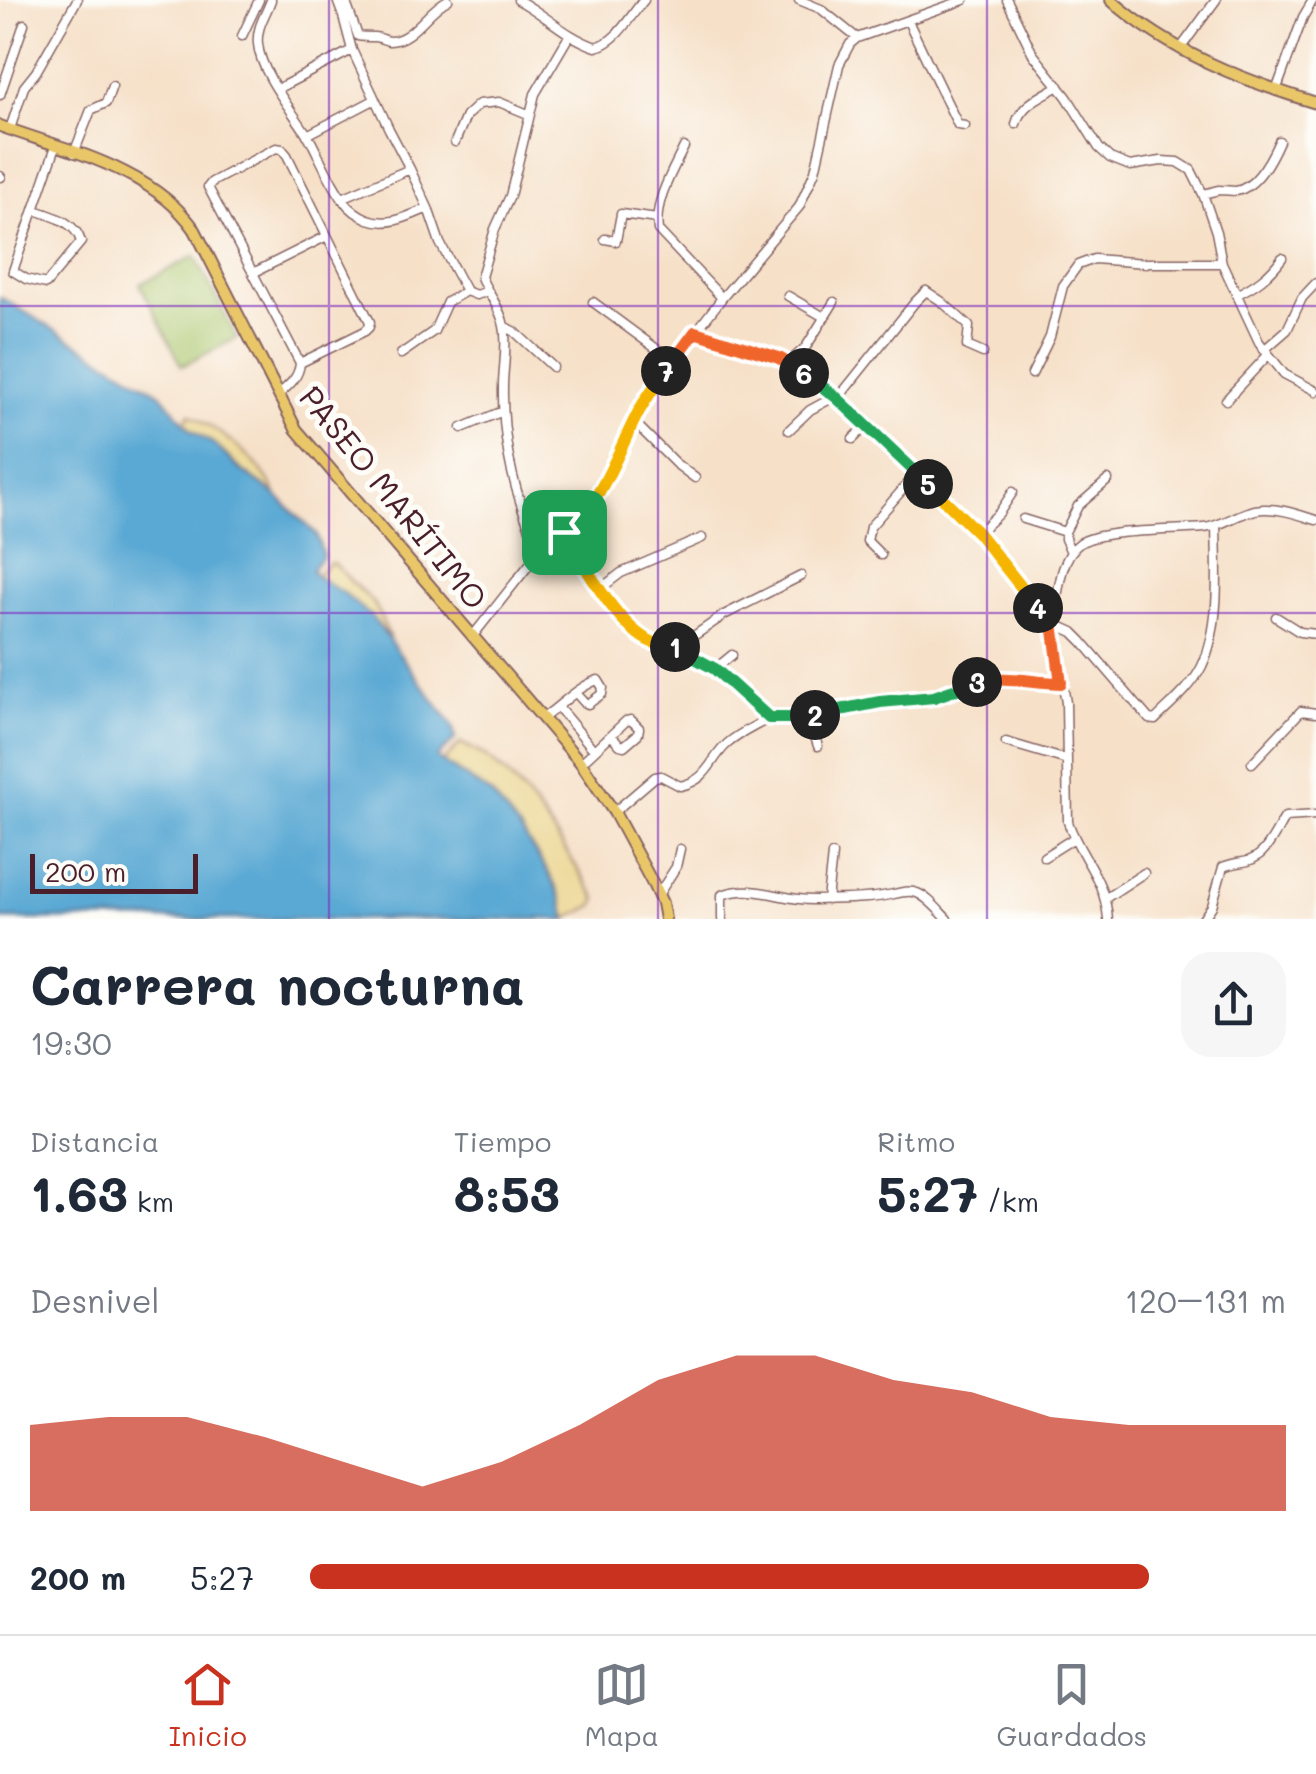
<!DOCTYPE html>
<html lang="es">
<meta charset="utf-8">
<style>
body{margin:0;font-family:Mali,sans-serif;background:#f6f6f7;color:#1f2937;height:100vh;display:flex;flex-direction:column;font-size:38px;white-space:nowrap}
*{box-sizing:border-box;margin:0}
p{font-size:32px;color:#747a83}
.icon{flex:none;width:55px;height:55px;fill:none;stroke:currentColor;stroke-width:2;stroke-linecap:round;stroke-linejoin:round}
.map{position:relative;height:919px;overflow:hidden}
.drawer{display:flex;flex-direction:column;background:#fff;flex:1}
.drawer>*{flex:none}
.scale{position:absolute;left:30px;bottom:25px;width:168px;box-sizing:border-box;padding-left:10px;border:5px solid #4a1f2b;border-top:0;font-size:28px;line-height:35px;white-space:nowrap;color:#4a1f2b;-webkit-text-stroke:8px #fdfcf7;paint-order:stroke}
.pin{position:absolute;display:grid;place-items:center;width:85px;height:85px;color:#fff;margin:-42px;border-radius:20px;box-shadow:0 5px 15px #0006}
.km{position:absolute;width:50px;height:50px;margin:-25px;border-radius:50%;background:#222;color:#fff;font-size:28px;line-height:50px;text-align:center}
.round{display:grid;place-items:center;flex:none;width:105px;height:105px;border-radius:30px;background:#f6f6f7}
.head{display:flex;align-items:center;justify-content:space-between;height:170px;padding:0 30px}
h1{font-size:55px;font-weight:800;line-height:75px}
.stats{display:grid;grid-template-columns:repeat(3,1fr);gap:15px;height:170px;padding:10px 30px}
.stats div{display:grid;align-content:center}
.stats b{font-size:50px;font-weight:800}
.stats small{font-size:28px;font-weight:400}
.stats p{font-size:28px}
.chart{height:280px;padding:20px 30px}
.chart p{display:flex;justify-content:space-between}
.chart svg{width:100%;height:180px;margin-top:10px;fill:#c8321e;opacity:.7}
ul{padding:0 30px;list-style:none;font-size:32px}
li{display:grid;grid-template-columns:160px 120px 1fr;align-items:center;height:75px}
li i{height:25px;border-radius:12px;background:#c8321e}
.tabs{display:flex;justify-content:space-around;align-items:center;height:140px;border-top:2px solid #e0e1e3;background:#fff;font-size:28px;color:#747a83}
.tabs a{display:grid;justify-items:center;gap:5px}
.tabs .on{color:#c8321e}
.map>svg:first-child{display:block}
.green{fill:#aac66c;stroke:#7a724c;stroke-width:2.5}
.sand{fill:#eeda9e;stroke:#9c7c64;stroke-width:2.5}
.water{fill:#5aa9d4;stroke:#526480;stroke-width:2.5}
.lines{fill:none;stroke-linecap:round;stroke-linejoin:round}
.minor-casing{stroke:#866362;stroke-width:11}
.major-casing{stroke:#866362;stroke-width:14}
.minor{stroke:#fff;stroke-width:8}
.major{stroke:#e9c769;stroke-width:10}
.split-1-casing{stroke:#fff;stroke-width:20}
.split-2-casing{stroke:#fff;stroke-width:20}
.split-3-casing{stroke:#fff;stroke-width:20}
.split-4-casing{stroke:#fff;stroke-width:20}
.split-5-casing{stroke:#fff;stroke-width:20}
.split-6-casing{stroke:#fff;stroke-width:20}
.split-7-casing{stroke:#fff;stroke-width:20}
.split-8-casing{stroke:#fff;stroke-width:20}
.split-1{stroke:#f5b400;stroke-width:12}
.split-2{stroke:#22a559;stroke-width:12}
.split-3{stroke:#22a559;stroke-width:12}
.split-4{stroke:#f0652b;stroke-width:12}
.split-5{stroke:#f5b400;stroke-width:12}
.split-6{stroke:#22a559;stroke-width:12}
.split-7{stroke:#f0652b;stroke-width:12}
.split-8{stroke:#f5b400;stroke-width:12}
.grid{fill:none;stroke:#7b2cbf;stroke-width:2.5;stroke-opacity:0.55}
.labels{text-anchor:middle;stroke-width:10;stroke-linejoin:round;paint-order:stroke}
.street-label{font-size:32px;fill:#4a1f2b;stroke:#fdfcf7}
</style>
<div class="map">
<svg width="1316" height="919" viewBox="0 0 1316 919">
<rect width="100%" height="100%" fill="#fdfcf7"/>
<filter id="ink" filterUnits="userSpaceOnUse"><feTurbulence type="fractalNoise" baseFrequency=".01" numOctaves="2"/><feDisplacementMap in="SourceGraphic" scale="20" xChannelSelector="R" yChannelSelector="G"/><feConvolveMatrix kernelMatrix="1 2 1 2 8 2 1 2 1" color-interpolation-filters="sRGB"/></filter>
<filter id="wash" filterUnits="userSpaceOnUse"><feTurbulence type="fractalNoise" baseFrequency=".0048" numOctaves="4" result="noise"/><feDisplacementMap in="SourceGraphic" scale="40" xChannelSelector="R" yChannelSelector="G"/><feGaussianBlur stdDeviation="2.25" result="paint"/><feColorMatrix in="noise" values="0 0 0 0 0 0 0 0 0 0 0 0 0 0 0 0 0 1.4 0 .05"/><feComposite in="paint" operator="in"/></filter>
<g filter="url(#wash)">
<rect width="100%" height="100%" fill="#f6e0c8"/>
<path class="green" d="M195,256l42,82 -55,28 -42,-82z"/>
<path class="sand" d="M190,414c30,17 73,47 86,81l-36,-26 -26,-25 -23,-14 -7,-7z
M333,563l42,42 15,33c-22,-26 -46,-44 -75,-62l13,-12z
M461,743c11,6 25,12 34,21 44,37 70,88 102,134l-3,7 -27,14 -6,-21 -13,-26 -27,-41 -30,-37 -48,-32z"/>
<path class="water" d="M0,297l161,97 30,36 23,14 26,25 36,26 40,39 7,22 -10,11 -1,6 32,21 28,23 81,109 2,13 -18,19 54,36 30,37 27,41 13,26 6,21h-567z"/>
</g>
<g filter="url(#ink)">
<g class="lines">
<defs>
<path id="minor" d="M271,0c-5,15 -15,27 -13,44 2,29 37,70 52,95 11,21 20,43 34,62 6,8 14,14 24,18 21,8 41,-3 60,-11
M337,0l6,16 9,34 37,79 21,40 18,39 12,35 26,48
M345,0l13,36c5,1 10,1 16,1 5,0 10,3 15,4 24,0 39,-32 59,-41
M518,0c28,15 48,37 78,47 22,-6 33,-30 48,-47
M799,0l22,9 36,29
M1007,0l26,54 34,43 32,51 11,10 20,8 31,-5 17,1 13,8 12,24 13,38 6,31 37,79 25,32 32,17
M908,21l50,104 7,1
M242,36l17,-36
M1180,49l36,-49
M277,89l75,-39
M1276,91l27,-74 10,-17
M0,95l24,-71
M1016,124c5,-20 26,-28 43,-38
M10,129l14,-42 12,-15 41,-72
M307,135l67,-35
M455,142l11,-26 13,-12 20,-2 29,12
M684,147c-12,25 -30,54 -26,83l64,68
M74,153l17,-43 15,-7 6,-17
M0,176l1,1
M1203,194c5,-1 11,-3 16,-4 3,0 15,1 17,1 21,-4 35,-32 43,-50
M342,198l68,-29
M35,210c18,6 41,12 46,32l-35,42 -20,-5 -13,-8 43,-125
M605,239l11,2 5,-27 36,5
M253,273l74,-37
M1236,295c20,-10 33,-19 46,-37
M788,296l36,21
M593,302l80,59
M505,327l9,4 39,36
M695,332l94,30 47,35 142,136 62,78 13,12c5,-23 5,-65 27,-80 23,-14 95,-12 124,-15 20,-2 37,-18 59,-19 17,-1 36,6 53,11
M1264,350l23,-20 15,-32 14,-15
M401,354l33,-23 13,-29 19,-11 10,4 12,-4
M789,362l17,-15 28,-45
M1032,374l18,-37 13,-51 15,-21 16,-6 51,4h77
M278,395c10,-9 21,-17 22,-32l65,-32 4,-4 1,-5 -83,-167 -5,-6 -6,-1 -64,34 -4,5 92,176
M1226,400l42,-45
M634,422l41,41 20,15
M462,428l41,-17
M789,430l21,-20 33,-18 72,-90 11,-11 15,10 28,25 -2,20 16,7
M853,439l13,-13
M1023,519l42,13
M564,532c21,34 42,76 75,101 15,12 34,11 50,20 31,18 55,41 80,65h22l16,-5 11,33
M978,533l21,-20 14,-21
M540,551c-25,-52 -38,-105 -37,-164 0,-20 5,-41 1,-61 -3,-18 -17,-33 -23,-49l14,-48 15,-33 25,-102 34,-58
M1071,552l-6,-13v-7l13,-26 30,-26
M881,555l-14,-14 3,-14 47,-54
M600,589l21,-16 81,-35
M1276,617l24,15 16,2
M1053,623l20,9 9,9 67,78 6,1c16,-16 37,-33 47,-54 19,-40 15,-97 14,-140
M1053,623l13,80 2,119c13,37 37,56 40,97
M472,637l68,-86 38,-30 12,-14 11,-16 48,-98 73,-95 77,-91 16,-36 24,-106 11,-21 7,-6 107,-38
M678,647l46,-32 77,-39
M715,669l17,-14
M558,707l36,43
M809,716l71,-14 55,-5 52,-18 74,4
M543,718c17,-12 36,-32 55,-38l5,8 -1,6 -14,10 -4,-2 -8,-9
M1006,742l61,18
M581,763l45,-42 5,-1 8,8 -1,6 -14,12 -4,-1 -9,-10
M1252,763l49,-52 15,2
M614,812l41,-35 6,-1 19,10c29,-6 30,-27 47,-42 12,-11 29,-18 42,-26
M1044,857l30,-19
M658,895l18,-28 4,-18
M1106,898l38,-25
M827,900l5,-45
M722,919v-24c33,-12 60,6 93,5 26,-1 53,0 79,-6 8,-2 16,-4 23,-1 11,4 22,18 30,26
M1203,919l9,-13 11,-39c9,-4 16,-4 25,-6 18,-5 27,-28 37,-44l31,-2"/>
<path id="major" d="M1111,0c59,52 131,80 205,103
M0,126c66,24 152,42 195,104l101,199 285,334 33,49 40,74 8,17 3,16"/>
</defs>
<use href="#minor" class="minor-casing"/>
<use href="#major" class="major-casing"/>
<use href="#minor" class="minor"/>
<use href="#major" class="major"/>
</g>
</g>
<g class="lines" filter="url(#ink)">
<defs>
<path id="split-1" d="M564,532c19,31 54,96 88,110 7,2 16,3 23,5"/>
<path id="split-2" d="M675,647l40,22 54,49h22l16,-5 2,3 6,-1"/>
<path id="split-3" d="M815,715l65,-13 54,-5 43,-15"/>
<path id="split-4" d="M977,682c26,-8 57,1 84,1l-8,-60 -15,-15"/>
<path id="split-5" d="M928,484l50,49 60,75"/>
<path id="split-6" d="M804,373l32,24 92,87"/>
<path id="split-7" d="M666,371l29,-39 84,26 25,15"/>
<path id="split-8" d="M564,532c40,-31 52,-78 75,-121 8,-14 17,-27 27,-40"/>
</defs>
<use href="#split-1" class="split-1-casing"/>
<use href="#split-2" class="split-2-casing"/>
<use href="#split-3" class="split-3-casing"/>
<use href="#split-4" class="split-4-casing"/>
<use href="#split-5" class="split-5-casing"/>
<use href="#split-6" class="split-6-casing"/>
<use href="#split-7" class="split-7-casing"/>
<use href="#split-8" class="split-8-casing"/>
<use href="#split-1" class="split-1"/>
<use href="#split-2" class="split-2"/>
<use href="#split-3" class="split-3"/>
<use href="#split-4" class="split-4"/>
<use href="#split-5" class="split-5"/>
<use href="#split-6" class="split-6"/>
<use href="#split-7" class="split-7"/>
<use href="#split-8" class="split-8"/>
</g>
<path class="grid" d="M329,0v919M658,0v919M987,0v919M0,306h1316M0,613h1316"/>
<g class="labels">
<g class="street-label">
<text transform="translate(393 498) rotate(51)" y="11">PASEO MARÍTIMO</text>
</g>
</g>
</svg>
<div class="scale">200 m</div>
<div class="pin" style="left:564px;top:532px;background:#1e9e55"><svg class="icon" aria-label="arrive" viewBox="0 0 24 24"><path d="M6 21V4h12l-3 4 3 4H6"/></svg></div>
<b class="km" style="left:675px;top:647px">1</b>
<b class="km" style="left:815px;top:715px">2</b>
<b class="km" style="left:977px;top:682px">3</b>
<b class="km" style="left:1038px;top:608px">4</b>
<b class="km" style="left:928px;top:484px">5</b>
<b class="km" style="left:804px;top:373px">6</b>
<b class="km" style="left:666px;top:371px">7</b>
</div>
<section class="drawer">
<div class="head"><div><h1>Carrera nocturna</h1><p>19:30</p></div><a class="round"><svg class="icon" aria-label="share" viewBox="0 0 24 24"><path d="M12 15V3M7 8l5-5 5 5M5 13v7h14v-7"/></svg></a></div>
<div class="stats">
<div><p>Distancia</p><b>1.63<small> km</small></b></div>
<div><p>Tiempo</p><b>8:53</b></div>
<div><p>Ritmo</p><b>5:27<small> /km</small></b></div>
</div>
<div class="chart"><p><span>Desnivel</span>120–131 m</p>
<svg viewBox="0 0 160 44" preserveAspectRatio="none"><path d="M0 44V23L10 21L20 21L30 26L40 32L50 38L60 32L70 23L80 12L90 6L100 6L110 12L120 15L130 21L140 23L150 23L160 23V44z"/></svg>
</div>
<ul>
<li><b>200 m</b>5:27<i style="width:86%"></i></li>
</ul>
</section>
<nav class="tabs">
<a class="on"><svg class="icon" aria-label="home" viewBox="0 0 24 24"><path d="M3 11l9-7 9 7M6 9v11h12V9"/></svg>Inicio</a>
<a><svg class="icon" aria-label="map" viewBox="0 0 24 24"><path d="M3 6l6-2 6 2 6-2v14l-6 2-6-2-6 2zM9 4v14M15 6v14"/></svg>Mapa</a>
<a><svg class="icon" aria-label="saved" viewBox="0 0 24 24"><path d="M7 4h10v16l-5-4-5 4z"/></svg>Guardados</a>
</nav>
